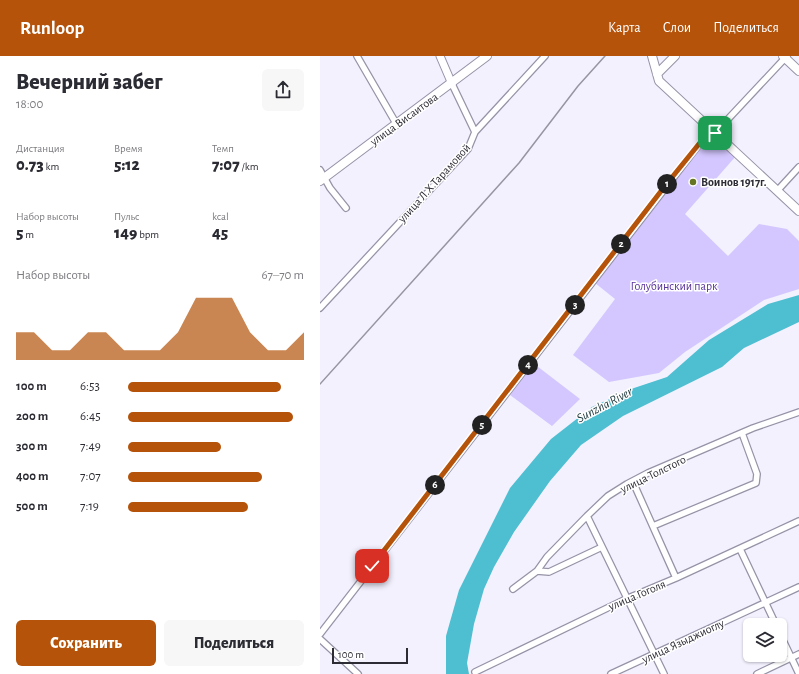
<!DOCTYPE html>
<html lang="ru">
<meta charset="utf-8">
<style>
body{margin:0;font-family:"Alegreya Sans",sans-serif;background:#f7f7f7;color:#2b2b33;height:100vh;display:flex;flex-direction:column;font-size:15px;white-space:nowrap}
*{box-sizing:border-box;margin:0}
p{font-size:13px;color:#7c7c81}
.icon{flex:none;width:22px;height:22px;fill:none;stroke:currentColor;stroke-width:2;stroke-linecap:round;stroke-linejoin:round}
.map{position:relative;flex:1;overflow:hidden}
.side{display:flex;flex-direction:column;background:#fff;width:320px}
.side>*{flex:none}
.fabs{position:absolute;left:423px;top:562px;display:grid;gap:8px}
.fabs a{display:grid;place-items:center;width:44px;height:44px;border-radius:6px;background:#fff;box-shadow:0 1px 3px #0004;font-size:20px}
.scale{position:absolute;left:12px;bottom:10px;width:76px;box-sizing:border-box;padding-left:4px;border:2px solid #2d2b34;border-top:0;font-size:11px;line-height:14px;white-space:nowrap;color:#2d2b34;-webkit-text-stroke:3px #fff;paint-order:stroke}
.pin{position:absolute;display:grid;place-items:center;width:34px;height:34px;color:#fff;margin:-17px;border-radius:8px;box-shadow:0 2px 6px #0006}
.km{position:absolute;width:20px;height:20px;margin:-10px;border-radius:50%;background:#222;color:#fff;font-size:11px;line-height:20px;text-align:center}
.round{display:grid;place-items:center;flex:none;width:42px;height:42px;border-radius:6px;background:#f7f7f7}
.headline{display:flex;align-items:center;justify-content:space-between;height:68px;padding:0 16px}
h1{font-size:22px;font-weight:800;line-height:30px}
.figures{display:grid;grid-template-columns:repeat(3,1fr);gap:6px;height:68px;padding:4px 16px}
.figures div{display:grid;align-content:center}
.figures b{font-size:17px;font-weight:800}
.figures small{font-size:11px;font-weight:400}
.figures p{font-size:11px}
.chart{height:112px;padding:8px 16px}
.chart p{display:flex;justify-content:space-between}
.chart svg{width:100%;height:72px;margin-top:4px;fill:#b45309;opacity:.7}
.action{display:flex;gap:8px;margin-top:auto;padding:8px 16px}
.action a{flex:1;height:46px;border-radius:6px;background:#b45309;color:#fff;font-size:16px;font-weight:800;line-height:46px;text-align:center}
.action a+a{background:#f7f7f7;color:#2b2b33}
ul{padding:0 16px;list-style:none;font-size:13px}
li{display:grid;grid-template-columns:64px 48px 1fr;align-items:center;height:30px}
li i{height:10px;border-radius:5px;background:#b45309}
header{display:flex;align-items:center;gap:24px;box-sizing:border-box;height:56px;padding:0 20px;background:#b45309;color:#fff}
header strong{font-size:19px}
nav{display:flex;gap:22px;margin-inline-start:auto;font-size:14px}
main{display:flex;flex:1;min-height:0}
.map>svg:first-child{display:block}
.green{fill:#d4c7ff}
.water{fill:#4ebed1}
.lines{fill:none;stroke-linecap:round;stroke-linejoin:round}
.minor-casing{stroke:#9793a7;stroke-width:8}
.tertiary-casing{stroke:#9793a7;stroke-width:9}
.secondary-casing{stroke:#9793a7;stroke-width:10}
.minor{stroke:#fff;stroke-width:5.5}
.tertiary{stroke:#fff;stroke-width:7}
.secondary{stroke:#fff;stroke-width:8}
.rail{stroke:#9795a0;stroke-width:1.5}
.route-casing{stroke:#fff;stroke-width:8}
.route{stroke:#b45309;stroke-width:5}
.poi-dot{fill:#667522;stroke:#fff;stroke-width:1.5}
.labels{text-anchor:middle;stroke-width:3;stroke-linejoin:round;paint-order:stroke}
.street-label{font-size:12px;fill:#2d2b34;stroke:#fff}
.poi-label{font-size:12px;font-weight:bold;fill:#2d2b34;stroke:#fff;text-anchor:start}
.park-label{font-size:12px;fill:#59349b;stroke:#fff}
.water-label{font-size:13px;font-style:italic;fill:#243d42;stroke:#fff}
</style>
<header>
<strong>Runloop</strong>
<nav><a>Карта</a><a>Слои</a><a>Поделиться</a></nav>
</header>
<main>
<section class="side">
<div class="headline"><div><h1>Вечерний забег</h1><p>18:00</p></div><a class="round"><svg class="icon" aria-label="share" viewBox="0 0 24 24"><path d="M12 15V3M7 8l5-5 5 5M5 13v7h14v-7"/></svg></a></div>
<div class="figures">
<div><p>Дистанция</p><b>0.73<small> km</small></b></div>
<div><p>Время</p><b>5:12</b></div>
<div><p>Темп</p><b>7:07<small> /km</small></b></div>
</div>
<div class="figures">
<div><p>Набор высоты</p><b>5<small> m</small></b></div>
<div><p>Пульс</p><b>149<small> bpm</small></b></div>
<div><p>kcal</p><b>45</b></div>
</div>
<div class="chart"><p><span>Набор высоты</span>67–70 m</p>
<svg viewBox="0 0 160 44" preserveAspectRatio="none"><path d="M0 44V27L10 27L20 38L30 38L40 27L50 27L60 38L70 38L80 38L90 27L100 6L110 6L120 6L130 27L140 38L150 38L160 27V44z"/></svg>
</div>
<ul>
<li><b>100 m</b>6:53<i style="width:87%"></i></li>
<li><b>200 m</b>6:45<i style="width:94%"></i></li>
<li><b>300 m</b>7:49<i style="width:53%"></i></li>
<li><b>400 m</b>7:07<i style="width:76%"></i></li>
<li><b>500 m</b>7:19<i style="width:68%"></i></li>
</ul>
<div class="action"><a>Сохранить</a><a>Поделиться</a></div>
</section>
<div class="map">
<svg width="479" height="618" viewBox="0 0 479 618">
<rect width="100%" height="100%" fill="#f3f1fe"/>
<path class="green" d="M391,81h3l22,19 -51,58 43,42 31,-32 28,5 12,12v48l-35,11 -79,52 -26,21 -50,9 -36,-27 42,-56 -20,-16 112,-144z
M213,307l47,36 -28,27 -42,-31z"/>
<path class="water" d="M479,239v27l-55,26 -22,19 -99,49 -42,29 -31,36 -36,51 -20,35 -10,22 -10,35 -7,39 2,11h-23v-38l13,-46 51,-102 41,-49 41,-32 42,-19 33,-11 42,-37 59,-36z"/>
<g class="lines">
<defs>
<path id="minor" d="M37,0l40,69
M132,28l23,48
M395,77l72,-77
M0,114l10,18 16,20
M457,135l22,-24
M0,252l148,-159 7,-17 70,-76
M313,426l43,96
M267,460l77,158
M333,470l103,-43 1,-9 -15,-41
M420,493l36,76
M217,515l12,1 53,-25
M193,533l24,-18 10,-14 40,-41 21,-20 19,-12 21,-11 105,-45 46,-16
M0,578l391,-505
M460,578l19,40
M0,583l38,35
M155,616l151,-73 50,-21 123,-57
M291,618l188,-87
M437,618l42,-20"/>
<path id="tertiary" d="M120,0l12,28"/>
<path id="secondary" d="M332,0l7,25 140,130
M463,0l16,15
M337,18l18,-18
M0,125l167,-125"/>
</defs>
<use href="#minor" class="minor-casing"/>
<use href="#tertiary" class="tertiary-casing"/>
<use href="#secondary" class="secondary-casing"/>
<use href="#minor" class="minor"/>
<use href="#tertiary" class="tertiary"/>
<use href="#secondary" class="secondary"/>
<path class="rail" d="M0,328l199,-221 59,-77 27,-30"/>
</g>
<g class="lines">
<defs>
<path id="route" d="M52,510l293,-380 46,-57 4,4"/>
</defs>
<use href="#route" class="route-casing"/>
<use href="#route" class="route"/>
</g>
<circle class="poi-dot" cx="373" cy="126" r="4"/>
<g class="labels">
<g class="street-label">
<text transform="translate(84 63) rotate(-36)" y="4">улица Висаитова</text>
<text transform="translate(114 127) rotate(-48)" y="4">улица Л.Х.Тарамовой</text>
<text transform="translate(333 418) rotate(-26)" y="4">улица Толстого</text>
<text transform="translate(317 539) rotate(-23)" y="4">улица Гоголя</text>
<text transform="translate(363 585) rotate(-25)" y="4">улица Языджиоглу</text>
</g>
<g class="poi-label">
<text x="381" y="130">Воинов 1917г.</text>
</g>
<g class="park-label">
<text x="354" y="234">Голубинский парк</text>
</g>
<g class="water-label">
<text transform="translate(284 348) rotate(-28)" y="5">Sunzha River</text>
</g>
</g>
</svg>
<div class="fabs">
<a><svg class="icon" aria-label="layers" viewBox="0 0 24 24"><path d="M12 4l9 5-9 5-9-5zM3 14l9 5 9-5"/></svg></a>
</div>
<div class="scale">100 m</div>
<div class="pin" style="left:395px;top:77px;background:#1e9e55"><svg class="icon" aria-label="arrive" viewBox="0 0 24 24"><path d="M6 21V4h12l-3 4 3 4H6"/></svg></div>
<div class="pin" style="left:52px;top:510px;background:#d93025"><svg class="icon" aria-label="check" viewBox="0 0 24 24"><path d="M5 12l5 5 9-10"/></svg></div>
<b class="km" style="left:347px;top:128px">1</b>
<b class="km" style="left:301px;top:188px">2</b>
<b class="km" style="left:255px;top:249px">3</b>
<b class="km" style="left:208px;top:309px">4</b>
<b class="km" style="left:162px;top:369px">5</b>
<b class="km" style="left:115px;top:429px">6</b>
</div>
</main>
